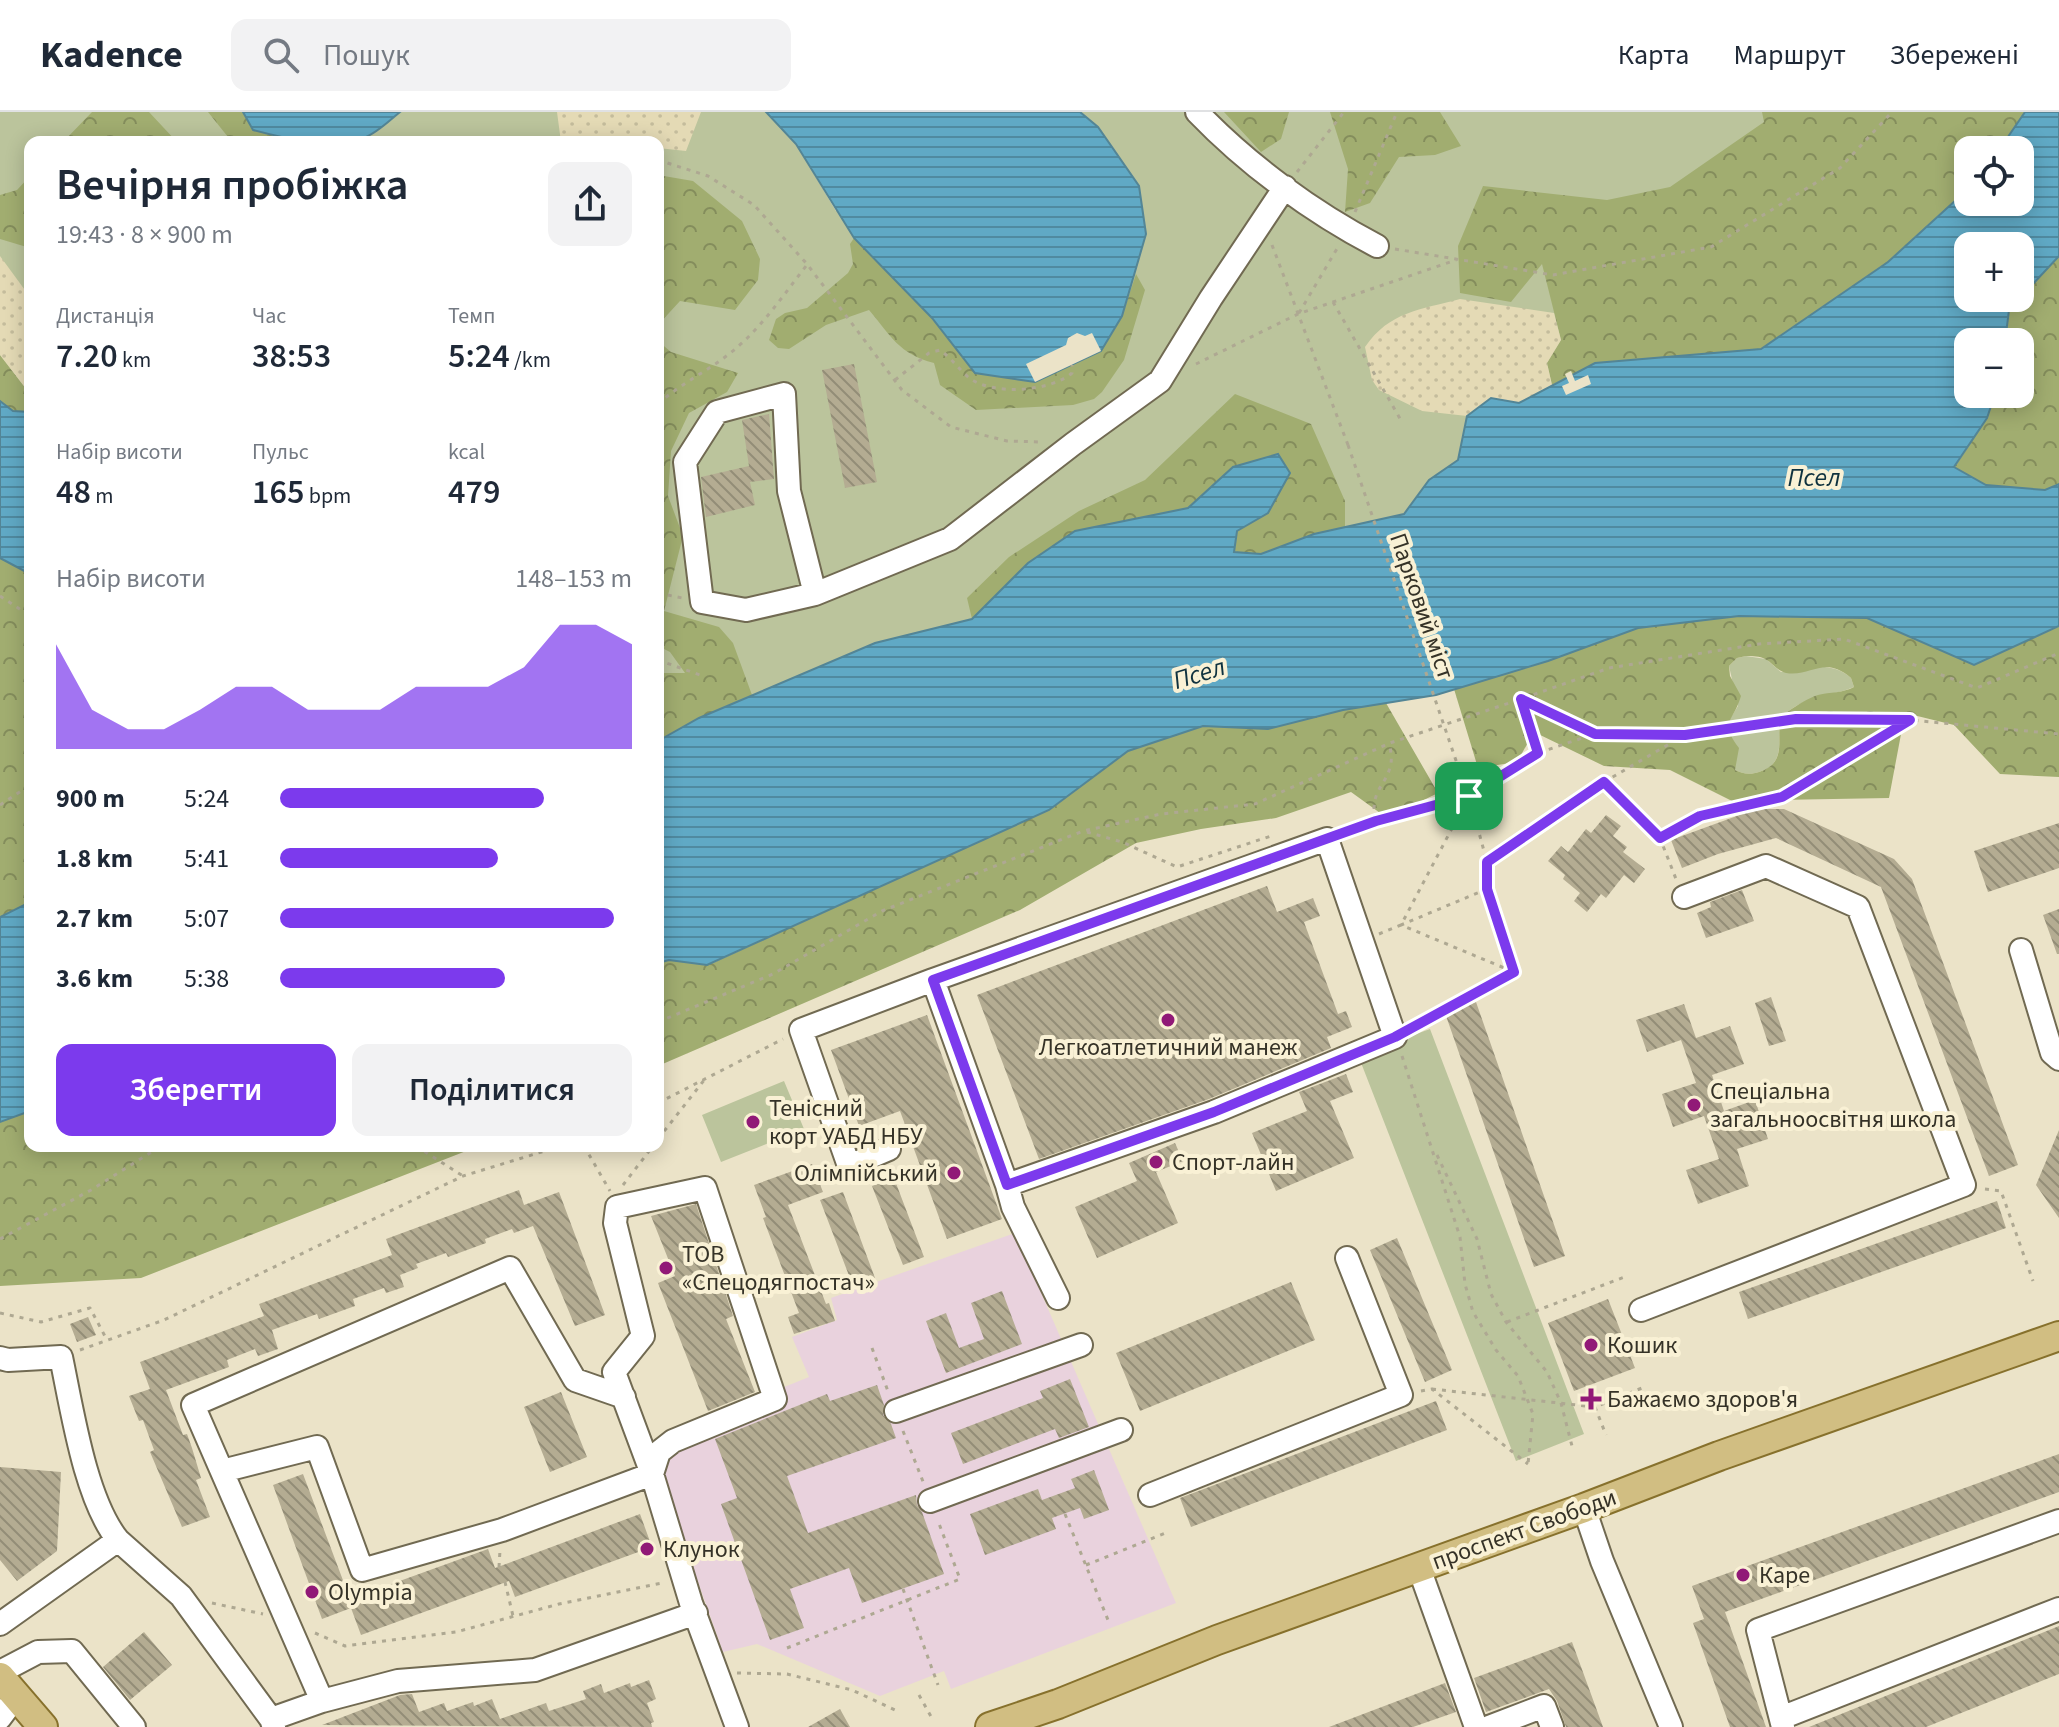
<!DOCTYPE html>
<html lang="uk">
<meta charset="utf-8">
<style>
body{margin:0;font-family:"Source Sans 3",sans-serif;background:#f2f2f3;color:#1f2937;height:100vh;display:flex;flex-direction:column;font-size:30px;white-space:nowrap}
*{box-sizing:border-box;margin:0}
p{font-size:26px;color:#747a83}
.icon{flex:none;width:44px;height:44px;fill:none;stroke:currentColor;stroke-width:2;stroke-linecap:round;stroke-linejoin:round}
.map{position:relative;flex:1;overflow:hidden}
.side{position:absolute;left:24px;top:24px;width:640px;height:1016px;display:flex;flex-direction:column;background:#fff;border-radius:16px;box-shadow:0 4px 20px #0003}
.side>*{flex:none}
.controls{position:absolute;left:1954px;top:24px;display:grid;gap:16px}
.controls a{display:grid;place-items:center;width:80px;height:80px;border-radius:16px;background:#fff;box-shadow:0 4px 20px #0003;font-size:40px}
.pin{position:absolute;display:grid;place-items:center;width:68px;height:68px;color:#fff;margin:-34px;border-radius:16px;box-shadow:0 4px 12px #0006}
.round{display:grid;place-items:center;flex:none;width:84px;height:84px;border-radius:16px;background:#f2f2f3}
.summary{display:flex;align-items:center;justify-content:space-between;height:136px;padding:0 32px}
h1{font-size:44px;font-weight:600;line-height:60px}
.metrics{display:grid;grid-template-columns:repeat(3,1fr);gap:12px;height:136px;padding:8px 32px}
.metrics div{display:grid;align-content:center}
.metrics b{font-size:34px;font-weight:600}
.metrics small{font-size:22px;font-weight:400}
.metrics p{font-size:22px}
.chart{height:224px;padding:16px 32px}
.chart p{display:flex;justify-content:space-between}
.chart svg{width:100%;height:144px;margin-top:8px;fill:#7c3aed;opacity:.7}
.primary-button{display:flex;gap:16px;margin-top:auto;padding:16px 32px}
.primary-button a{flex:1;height:92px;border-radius:16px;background:#7c3aed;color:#fff;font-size:32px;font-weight:600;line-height:92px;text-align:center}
.primary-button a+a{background:#f2f2f3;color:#1f2937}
ul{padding:0 32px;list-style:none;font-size:26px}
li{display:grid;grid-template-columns:128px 96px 1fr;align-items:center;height:60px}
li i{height:20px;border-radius:10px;background:#7c3aed}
header{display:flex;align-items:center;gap:48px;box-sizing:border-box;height:112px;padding:0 40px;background:#fff;border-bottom:2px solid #e0e1e3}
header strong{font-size:38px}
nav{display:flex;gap:44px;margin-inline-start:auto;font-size:28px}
.search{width:560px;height:72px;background:#f2f2f3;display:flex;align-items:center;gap:20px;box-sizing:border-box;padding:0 28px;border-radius:16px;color:#747a83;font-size:30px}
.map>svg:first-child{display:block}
.education{fill:#e9d2dd}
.green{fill:#bbc49c}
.forest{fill:url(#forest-crowns);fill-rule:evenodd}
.sand{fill:url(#sand-dots)}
.water{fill:url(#water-rules);stroke:#538596;stroke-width:2}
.pier{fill:#ebe3c8}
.building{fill:url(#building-back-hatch)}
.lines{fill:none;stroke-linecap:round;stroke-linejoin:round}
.minor-casing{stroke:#716a52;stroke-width:26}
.major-casing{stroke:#87712c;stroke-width:32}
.path{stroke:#aea892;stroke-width:3;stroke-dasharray:4 6;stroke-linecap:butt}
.minor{stroke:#fff;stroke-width:22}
.major{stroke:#d1be82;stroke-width:28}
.path-bridge{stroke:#aea892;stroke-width:3;stroke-dasharray:4 6;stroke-linecap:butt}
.route-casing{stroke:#fff;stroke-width:16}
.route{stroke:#7c3aed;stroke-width:10}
.poi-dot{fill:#911977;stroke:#f9f1d5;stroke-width:3}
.labels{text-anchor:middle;stroke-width:8;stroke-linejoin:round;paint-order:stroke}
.street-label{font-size:24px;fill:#353227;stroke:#f9f1d5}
.poi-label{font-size:24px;fill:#353227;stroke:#f9f1d5;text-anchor:start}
.water-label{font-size:26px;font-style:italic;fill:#0f323f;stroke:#f9f1d5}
</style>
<header>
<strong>Kadence</strong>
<div class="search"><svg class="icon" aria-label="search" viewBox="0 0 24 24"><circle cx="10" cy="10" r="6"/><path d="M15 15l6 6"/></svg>Пошук</div>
<nav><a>Карта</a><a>Маршрут</a><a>Збережені</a></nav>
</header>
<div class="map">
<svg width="2059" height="1615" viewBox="0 0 2059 1615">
<defs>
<pattern id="forest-crowns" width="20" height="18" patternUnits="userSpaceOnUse" patternTransform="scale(2)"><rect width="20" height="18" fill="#a1ad70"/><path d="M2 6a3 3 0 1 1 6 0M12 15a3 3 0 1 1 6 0" fill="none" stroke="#848d5c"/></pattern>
<pattern id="sand-dots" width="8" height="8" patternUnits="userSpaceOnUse" patternTransform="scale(2)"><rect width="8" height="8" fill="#e4dab5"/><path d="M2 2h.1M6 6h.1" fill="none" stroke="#c4bc9c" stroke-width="1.8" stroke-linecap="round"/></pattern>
<pattern id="water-rules" width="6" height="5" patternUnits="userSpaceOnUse" patternTransform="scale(2)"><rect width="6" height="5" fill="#60a9c5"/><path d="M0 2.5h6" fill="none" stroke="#508aa0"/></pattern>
<pattern id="building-back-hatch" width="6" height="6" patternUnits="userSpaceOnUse" patternTransform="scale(2)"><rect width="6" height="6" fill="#b4ac92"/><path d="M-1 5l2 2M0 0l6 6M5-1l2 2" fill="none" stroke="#938d77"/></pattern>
</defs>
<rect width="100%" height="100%" fill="#ebe3c8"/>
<path class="education" d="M1015,1121l161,370 -225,86 -7,-18 -64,25 -123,-52 -34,8 -75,-210 161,-65 -17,-40 45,-17 -6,-22z"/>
<path class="green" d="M0,0h243l10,18 44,12h-267v270l-30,-11z
M400,0h366l30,32 40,67 262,-84 -18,-15h945l-26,38h-31v39l-449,214 -52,13 -9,44 -29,20 -25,34 -529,129 -176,75 -41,23v-599h-303l13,-5z
M1746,544l20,3 15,13c25,-3 50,-12 70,6l3,9c-25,10 -39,6 -64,23 -23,15 5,51 -31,62 -9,3 -16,2 -24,-2l-7,-48 10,-16 -9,-40 8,-8z
M1430,917l154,405 -68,27 -158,-406z
M784,969l20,48 -83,33 -19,-47z"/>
<path class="forest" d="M92,0h57l28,30h-114z
M208,0h35l10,18 44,12h-65z
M1224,0h65l-8,27 -20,13z
M1330,0h110l21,34 -26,9 -36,2 -29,46 -25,9 3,-43z
M1762,0h263l-26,38h-31v39l-80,73 -127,87 -166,14 -43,22 -5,-22 14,-23 -19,-76 -31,38 -51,-9 -2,-47 25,-60 124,14 63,-13 94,-65z
M658,63l35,6 49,40 18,38 -2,21 -23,30 -55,-9 -22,24z
M30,64v72l-30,-9v-44l17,-5z
M854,126l78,80 43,55 60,9 66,-31 21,-35 14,-42 9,16 -21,70 -22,32 -8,7 -21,6 -97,5 -36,-25 -6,-22c-35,-9 -43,-27 -65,-53l-43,15 -37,24 -11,-1 -9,-8 7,-21 9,-6 22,-5 41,-35 5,-9 -3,-20z
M2059,144v228l-14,6 -59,-5 -32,-17 33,-50 8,-24h25v-52h-15l4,-32z
M658,229l13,11 67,21 -11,19 -38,21 -18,38 -3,45 15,40 -19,75 55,16 14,16 19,52 -53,23 -41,23v-68h27l-15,-21 -12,-6z
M0,243l30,39v18l-17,-1 -13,-10z
M1235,282l76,30 34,77v26l-31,8 -53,19 -27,-2 3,-21 31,-18 9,-59 -44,13 -45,41 -113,23 -47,32 -56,56 -5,-21 42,-41 70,-46 66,-31z
M0,446l30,16v328l-30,15z
M1739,504l128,2 107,47 85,-39v151l-59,-3 -46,-49 -49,-12 -16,85 -157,3 -62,-31 -66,-4 -70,-34 -17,30 -39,6 -24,-79 94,-28 90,-33zM1746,544c6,0 14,0 19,3 8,4 12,12 21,14 26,4 38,-18 65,5l3,9c-11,6 -24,5 -36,8 -10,3 -20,10 -28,15 -24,15 6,50 -31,62 -9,3 -16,2 -24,-2l4,-22c-20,-27 -6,-25 2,-52l-11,-20 -1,-10 8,-8z
M1386,591l52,90 -51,25 -36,-26 -75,26 -75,11 -65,14 -116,67 -362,156v-103l11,-3 39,5 341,-155 79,-59 75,-25 65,3 75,-19z
M30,999v35h449l-338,132 -141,8v-164z"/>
<path class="sand" d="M557,0h144l-15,39 -28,-3v-6h-97z
M0,144l30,41v97l-30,-39z
M1460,187l94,14 7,27 -14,23 5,22 -33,18 -28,-5 -24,18 -45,-5 -43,-21 -7,-10 -7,-33c25,-36 55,-37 95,-48z"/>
<path class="water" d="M243,0h157c-11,9 -23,21 -36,26 -29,13 -81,0 -111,-8z
M766,0h314l18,15 41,59 7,48 -24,82 -21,35 -66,31 -60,-9 -43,-55 -78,-80 -58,-94z
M2025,0h34v144l-39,42v-52h-52v52h52l-11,12 -4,32h-37v52h27l-8,24 -33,49 32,18 59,5 14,-6v142l-85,39 -107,-47 -128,-2 -101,12 -90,33 -112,34 -93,15 -75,19 -65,-3 -75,25 -79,59 -342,155 -38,-5 -11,3v-222l41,-23 176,-75 97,-24 56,-56 47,-32 113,-23 45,-41 45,-13 12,19 -22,40 -31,18 -3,21 27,2 53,-20 90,-20 25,-34 29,-20 9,-44 24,-18 28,5 76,-40 166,-14 127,-87 80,-73v13h52v-52h-21z
M0,289l13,10 17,1v162l-30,-16z
M30,790v209l-30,11v-205z"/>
<path class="pier" d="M1077,221l8,3 7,-3 9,18 -66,31 -9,-18 40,-19 2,-7z
M1571,259l4,10 13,-6 3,9 -25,11 -4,-9 7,-3 -4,-9z"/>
<path class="building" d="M854,252l23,118 -32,6 -23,-118z
M769,302l5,65 -24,3 5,23 -49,12 -5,-40 48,-11 -7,-46z
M1756,697h28l110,50 18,20 106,286 -29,11 -108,-289 -105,-49 -58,16 -36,14 -11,-28z
M1606,703l15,11 -8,10 14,11 -4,5 22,17 -11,14 -10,-8 -18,23 -5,-4 -14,18 -13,-11 6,-8 -17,-14 2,-4 -17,-14 13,-15 7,6 18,-23 5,4z
M2059,711v45l-71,24 -14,-41z
M1267,774l10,26 36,-14 7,18 -16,6 34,92 8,-3 6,16 -25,10 4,11 -122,51 -170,60 -62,-164z
M1742,778l12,31 -48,17 -9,-25 14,-6 -1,-5z
M2059,797v45h-2l-14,-39z
M1771,885l15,44 -17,5 -14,-43z
M1476,890l89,254 -31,11 -89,-254z
M1684,892l12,34 34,-12 14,38 -32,11 12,36 31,-11 13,39 -31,10 12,37 -51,18 -12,-34 33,-11 -15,-43 -31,11 -11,-33 34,-11 -15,-43 -34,12 -11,-32z
M927,903l75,204 -55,20 -47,-128 -41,15 -28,-76z
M1346,962l7,18 -23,9 24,57 -78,33 -24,-58 55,-22 -8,-19z
M2059,1018v88l-23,-33z
M1175,1031l8,18 -27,11 22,51 -81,35 -22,-51 62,-26 -8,-18z
M812,1052l11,28 -35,13 38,99 3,-1 6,18 -41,13 -6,-17 11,-4 -36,-95 3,-1 -12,-32z
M894,1066l30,79 -21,8 -31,-79z
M519,1078l5,15 35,-13 46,123 -30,11 -42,-100 -19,7 -2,-4 -27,10 1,4 -38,14 -2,-4 -30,11 2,4 -18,7 4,12 -18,6 -2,-5 -31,11 2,7 -36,13 -2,-5 -45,16 6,19 -20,7 -3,-7 -28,11 2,7 -63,23 17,45 4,-1 5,14 9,30 -5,2 14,37 -28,10 -32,-75 4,-2 -11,-30 -4,1 -10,-25 21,-7 -10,-27 124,-46 -5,-12 133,-49 -6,-16z
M843,1080l32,86 -22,8 -33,-86z
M1997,1089l9,27 -258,91 -9,-27z
M696,1092l37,112 -7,3 29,73 -47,19 -50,-128 17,-7 -24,-60z
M1397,1126l55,132 -27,12 -55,-132z
M1291,1170l24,58 -175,71 -24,-58z
M1002,1179l20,53 -76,29 -20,-52 20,-8 13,35 25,-9 -13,-36z
M1608,1187l27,69 -61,23 -26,-68z
M88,1205l8,18 -19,7 -7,-18z
M1070,1267l19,48 -30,11 -4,-9 -92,35 -12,-31 92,-35 -3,-7z
M877,1273l7,20 -1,10 8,9 5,14 -109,38 21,57 108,-38 1,10 5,7 22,62 -82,29 -13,-35 -59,21 14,39 -34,12 -49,-136 16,-6 -22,-59 112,-45 3,7z
M561,1280l26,65 -37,15 -26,-65z
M1436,1289l11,29 -256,97 -11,-29z
M2059,1342v38l-334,120 41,115h-36l-37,-104 11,-4 -12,-33z
M0,1355l61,5 -4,79 -40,30 -17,-21z
M1094,1358l15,40 -25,9 -4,-11 -28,10 4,11 -71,26 -15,-41 68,-25 4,11 33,-12 -4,-9z
M303,1362l47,125 138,-50 7,19 145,-54 12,33 -137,50 -6,-16 -148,54 -10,-27 -29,11 -49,-134z
M2059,1514v48l-133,53h-117z
M144,1520l28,33 -42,35 -27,-33z
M1572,1530l31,85h-37l-9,-26 -8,-12 -63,23 -12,-34z
M649,1568l7,19 -9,4 7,19 -3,1 1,4 -330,-2 78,-30 12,-1 7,18 25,-9 3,8 26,-9 1,4 18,-7 8,20 46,-16 3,8 37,-12 -3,-8 18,-7 3,9 26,-10 1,4z
M1445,1571l11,29 -43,15h-84z
M840,1597l10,18h-42z"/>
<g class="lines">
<defs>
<path id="minor" d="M1197,0c51,53 115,100 180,134
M815,482l-26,-103 -5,-97 -67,18 -32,50 17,140 44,8 69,-16 135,-55 123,-95 87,-63 51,-83 74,-111
M1327,727l68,198 -181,75 -207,73 -74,-205z
M2021,838l31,103 7,6
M889,1037l-40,17 -48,-136 132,-50
M1007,1073l6,22 45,91
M1641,1198l323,-125 -106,-278 -92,-41 -82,31
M0,1246l8,2 53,-3c11,52 24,142 57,183
M896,1299l185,-66
M222,1359l95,-24 45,123 140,-40 150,-56 7,-22 14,-11 102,-42 -70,-211 -88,19 -2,16 28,113 -29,36 38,102 39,129 46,124
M1150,1383l251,-100 -54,-137
M930,1389l191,-71
M1584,1396l18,53 69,166
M1419,1456l57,159
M0,1512l118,-84 63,56 90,123 3,8
M0,1560l38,-20 34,-1 62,76
M322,1589l-129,-296 317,-137 65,112 49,17
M0,1606l15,-20
M1781,1606l278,-109
M271,1607l51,-18 76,-20 137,-11 161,-57
M1489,1615l55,-21 8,21
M1783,1615l-25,-97 301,-109"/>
<path id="major" d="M0,1565l43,50
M990,1615l68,-23 159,-64 367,-132 135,-52 340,-120"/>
</defs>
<use href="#minor" class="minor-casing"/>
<use href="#major" class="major-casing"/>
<path class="path" d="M658,48l50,16 46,29 53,59 95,126 49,37 56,14 34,1
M1297,60l47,-60
M1355,100l42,-100
M1272,133l76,200
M1395,137l158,26 158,-28 129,-79 52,-56
M1333,190l69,120
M1299,201l39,-66
M1196,252l102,-50 158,-54
M895,268l34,-27 11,-3c11,8 18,18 28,27 23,19 82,15 104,-4v-8
M658,292c22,-20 48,-32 71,-50 31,-24 53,-57 77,-88
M658,481l24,5
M0,484l30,20
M658,548l42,15
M1538,641l-17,-54 88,-31 150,-24 85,-5 133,49 82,-35
M1462,666l7,18
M1604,670l79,-46
M0,693l30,-20
M1375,707c-5,-30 12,-33 16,-56 1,-6 -1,-14 -1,-20
M1087,720l35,10 55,25 94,-31
M1347,720l29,-11 93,-25 69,-43 56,-19
M1660,726l40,-22 82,-19 125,-75
M1487,750l117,-80 56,56 16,41
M1487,777l-86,36 113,47
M1379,822l22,-9 68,-129 18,66v27l27,83
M658,910l115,-48 109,-63 201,-80 78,-17 94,-10 135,-61 131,-44 74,35 90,1 111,-16 114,1 149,14
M1413,915l101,-55
M1402,944l58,181 5,47 8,28 23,38 22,26 15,38 -5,50
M658,991l125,-64
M658,1027l47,-60
M416,1034l47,30
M584,1034l26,45
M1437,1043l40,84 14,55 15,28 41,50 14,31 11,43
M623,1073l30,-39
M1985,1077l16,2 32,90
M0,1127l91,-49 70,-44
M0,1201l41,9 49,-14 17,32
M1507,1210l120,-46
M872,1236l17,46
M80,1238l84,-30 299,-144 98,-30
M1432,1277l163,18 47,-19
M1421,1279l11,-2 96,75
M1595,1295l11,28
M903,1319l21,53
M1065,1402l43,106
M1086,1453l82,-33
M499,1455l1,-17
M505,1470l8,34
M903,1477l35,96
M212,1491l51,11
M315,1521l30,13 111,-14 103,-28 103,-21
M787,1536l173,-69 -22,-58
M737,1561l50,1 65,16 43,20
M919,1583l14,25"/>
<use href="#minor" class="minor"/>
<use href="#major" class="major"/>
<path class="path-bridge" d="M1348,333l114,333"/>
</g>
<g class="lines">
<defs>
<path id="route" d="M1521,587l74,35 90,1 111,-16 114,1 -128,77 -82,19 -40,22 -56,-56 -117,80v27l27,83 -119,65 -181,75 -207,73 -74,-205 443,-159 93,-25 69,-43z"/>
</defs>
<use href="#route" class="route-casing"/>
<use href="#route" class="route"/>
</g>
<g class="poi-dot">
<circle cx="1168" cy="908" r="8"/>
<circle cx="1694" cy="993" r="8"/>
<circle cx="753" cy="1010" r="8"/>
<circle cx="1156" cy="1050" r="8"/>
<circle cx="954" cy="1061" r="8"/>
<circle cx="666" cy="1156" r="8"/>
<circle cx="1591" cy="1233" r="8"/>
<path d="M1587 1275h8v8h8v8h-8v8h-8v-8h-8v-8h8z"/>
<circle cx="647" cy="1437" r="8"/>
<circle cx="1743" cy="1463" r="8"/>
<circle cx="312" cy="1480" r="8"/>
</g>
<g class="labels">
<g class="street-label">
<text transform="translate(1422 494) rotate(71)" y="8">Парковий міст</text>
<text transform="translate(1524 1417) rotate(-20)" y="8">проспект Свободи</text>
</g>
<g class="poi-label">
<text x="1168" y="943" text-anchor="middle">Легкоатлетичний манеж</text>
<text x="1710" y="987">Спеціальна<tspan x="1710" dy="28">загальноосвітня школа</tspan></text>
<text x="769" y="1004">Тенісний<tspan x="769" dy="28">корт УАБД НБУ</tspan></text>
<text x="1172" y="1058">Спорт-лайн</text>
<text x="938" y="1069" text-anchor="end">Олімпійський</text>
<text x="682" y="1150">ТОВ<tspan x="682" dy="28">«Спецодягпостач»</tspan></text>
<text x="1607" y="1241">Кошик</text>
<text x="1607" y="1295">Бажаємо здоров'я</text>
<text x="663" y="1445">Клунок</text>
<text x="1759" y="1471">Каре</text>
<text x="328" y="1488">Olympia</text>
</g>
<g class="water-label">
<text x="1814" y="374">Псел</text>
<text transform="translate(1199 561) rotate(-17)" y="9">Псел</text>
</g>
</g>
</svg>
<div class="controls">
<a><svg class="icon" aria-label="locate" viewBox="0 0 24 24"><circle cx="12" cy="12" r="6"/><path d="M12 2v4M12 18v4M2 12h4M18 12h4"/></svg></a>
<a>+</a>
<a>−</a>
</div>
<div class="pin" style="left:1469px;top:684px;background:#1e9e55"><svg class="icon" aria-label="arrive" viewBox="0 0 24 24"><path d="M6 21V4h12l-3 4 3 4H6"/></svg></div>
<section class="side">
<div class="summary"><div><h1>Вечірня пробіжка</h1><p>19:43 · 8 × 900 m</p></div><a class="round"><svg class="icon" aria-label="share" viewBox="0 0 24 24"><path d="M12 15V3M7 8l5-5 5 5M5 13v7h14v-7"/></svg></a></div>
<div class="metrics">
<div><p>Дистанція</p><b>7.20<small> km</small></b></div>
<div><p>Час</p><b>38:53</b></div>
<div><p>Темп</p><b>5:24<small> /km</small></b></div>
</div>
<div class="metrics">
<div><p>Набір висоти</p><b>48<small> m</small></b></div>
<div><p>Пульс</p><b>165<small> bpm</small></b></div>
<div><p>kcal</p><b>479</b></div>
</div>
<div class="chart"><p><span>Набір висоти</span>148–153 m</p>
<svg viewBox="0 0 160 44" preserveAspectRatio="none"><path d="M0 44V12L10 32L20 38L30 38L40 32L50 25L60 25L70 32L80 32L90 32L100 25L110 25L120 25L130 19L140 6L150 6L160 12V44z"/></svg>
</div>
<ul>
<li><b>900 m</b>5:24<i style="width:75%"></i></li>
<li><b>1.8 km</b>5:41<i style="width:62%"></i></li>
<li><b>2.7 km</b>5:07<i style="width:95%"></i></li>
<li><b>3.6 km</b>5:38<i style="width:64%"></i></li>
</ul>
<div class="primary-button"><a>Зберегти</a><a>Поділитися</a></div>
</section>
</div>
